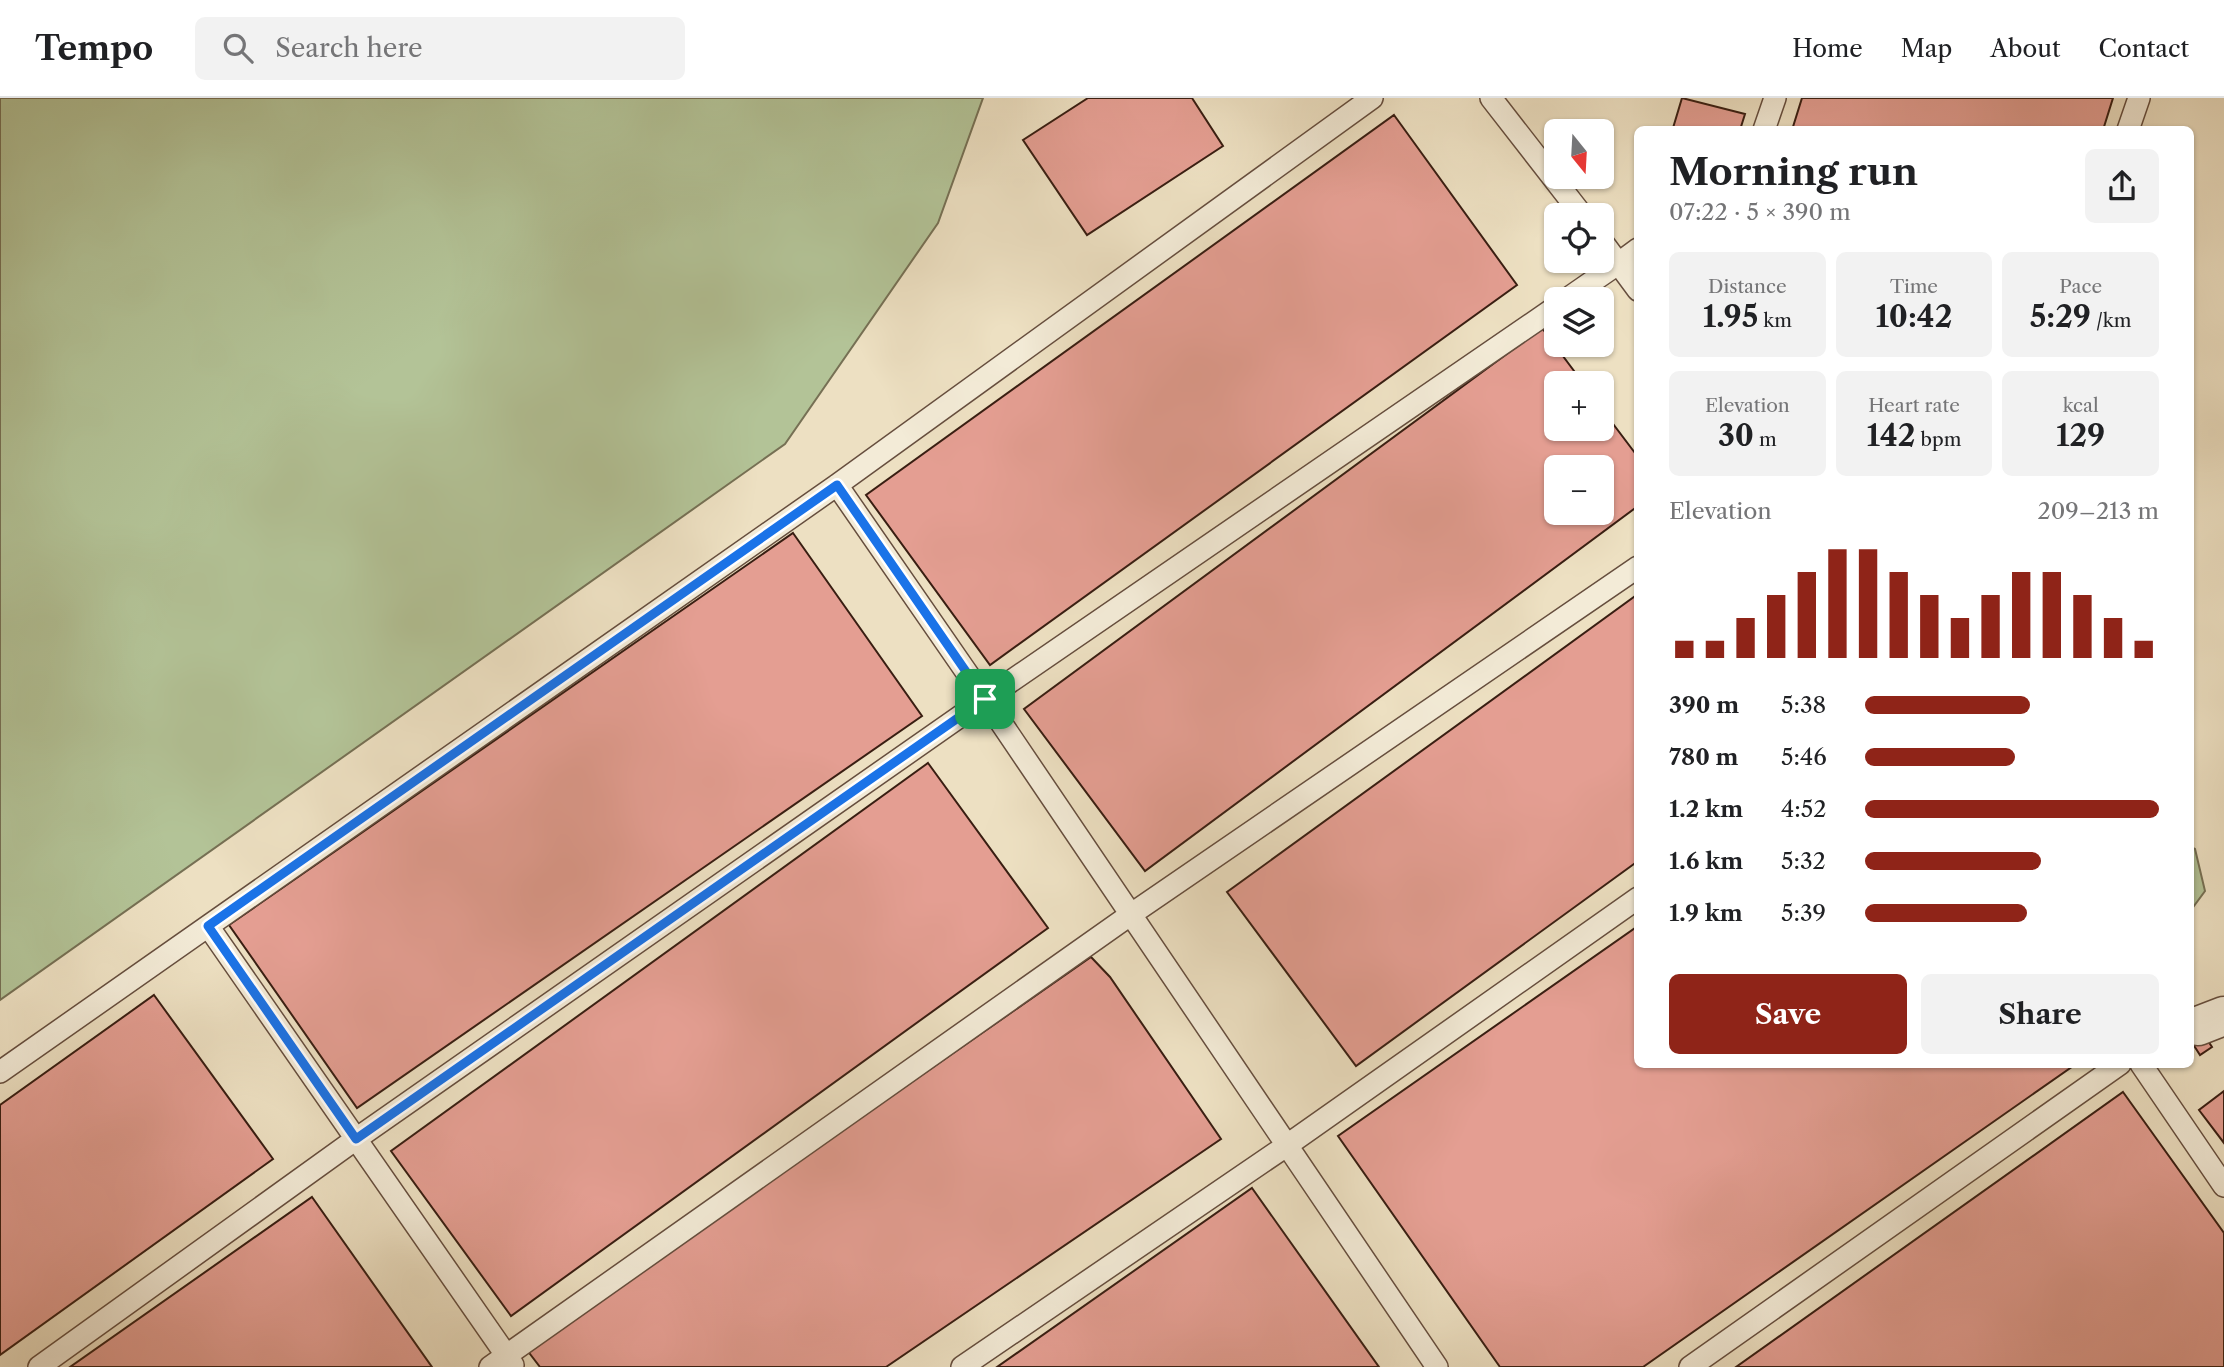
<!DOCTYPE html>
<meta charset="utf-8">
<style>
body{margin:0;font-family:"Libre Caslon Text",serif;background:#f2f2f2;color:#202124;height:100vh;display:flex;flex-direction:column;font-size:26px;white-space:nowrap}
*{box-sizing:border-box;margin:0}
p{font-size:23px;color:#757577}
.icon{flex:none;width:38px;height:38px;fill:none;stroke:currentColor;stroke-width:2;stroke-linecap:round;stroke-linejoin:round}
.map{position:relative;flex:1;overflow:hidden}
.side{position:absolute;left:1634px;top:28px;width:560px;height:942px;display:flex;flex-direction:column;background:#fff;border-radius:10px;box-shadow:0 2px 5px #0004}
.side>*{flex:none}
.needle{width:46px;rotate:162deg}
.buttons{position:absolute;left:1544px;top:21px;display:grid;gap:14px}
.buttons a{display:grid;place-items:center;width:70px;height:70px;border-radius:10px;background:#fff;box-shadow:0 2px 5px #0004;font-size:35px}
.pin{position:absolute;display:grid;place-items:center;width:60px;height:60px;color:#fff;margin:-30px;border-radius:14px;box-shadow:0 4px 10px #0006}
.round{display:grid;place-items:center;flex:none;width:74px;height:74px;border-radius:10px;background:#f2f2f2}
.overview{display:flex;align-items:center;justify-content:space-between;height:119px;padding:0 35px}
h1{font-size:38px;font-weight:800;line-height:52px}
.figures{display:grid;grid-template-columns:repeat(3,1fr);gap:10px;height:119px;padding:7px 35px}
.figures div{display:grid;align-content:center;border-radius:10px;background:#f2f2f2;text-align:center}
.figures b{font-size:30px;font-weight:800}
.figures small{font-size:19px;font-weight:400}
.figures p{font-size:19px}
.chart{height:196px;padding:14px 35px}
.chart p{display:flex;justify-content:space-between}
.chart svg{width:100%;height:126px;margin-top:7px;stroke:#8f2418;stroke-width:6}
.cta{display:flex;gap:14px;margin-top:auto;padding:14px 35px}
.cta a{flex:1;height:80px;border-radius:10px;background:#8f2418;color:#fff;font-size:28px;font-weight:800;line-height:80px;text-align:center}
.cta a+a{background:#f2f2f2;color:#202124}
ul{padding:0 35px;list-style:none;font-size:23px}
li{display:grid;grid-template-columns:112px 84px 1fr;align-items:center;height:52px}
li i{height:18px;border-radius:9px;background:#8f2418}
header{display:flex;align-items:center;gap:42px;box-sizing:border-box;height:98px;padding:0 35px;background:#fff;border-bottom:2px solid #e0e0e0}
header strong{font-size:33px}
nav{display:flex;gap:38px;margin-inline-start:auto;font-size:24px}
.search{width:490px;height:63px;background:#f2f2f2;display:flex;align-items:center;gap:18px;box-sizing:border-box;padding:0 24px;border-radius:10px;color:#757577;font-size:26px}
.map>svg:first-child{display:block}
.green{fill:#b3c397;stroke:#767054;stroke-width:2}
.building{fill:#e49e92;stroke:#391e12;stroke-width:2;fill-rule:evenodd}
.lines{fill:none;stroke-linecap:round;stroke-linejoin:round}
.lane-casing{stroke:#664e3e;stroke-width:24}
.street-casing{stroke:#664e3e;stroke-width:41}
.lane{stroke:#f3ebd7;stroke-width:21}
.street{stroke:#f3ebd7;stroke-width:38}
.route-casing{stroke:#fff;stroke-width:14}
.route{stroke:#1a73e8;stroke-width:9}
</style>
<header>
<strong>Tempo</strong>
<div class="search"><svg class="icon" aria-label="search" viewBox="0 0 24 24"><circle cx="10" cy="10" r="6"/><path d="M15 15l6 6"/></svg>Search here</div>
<nav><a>Home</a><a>Map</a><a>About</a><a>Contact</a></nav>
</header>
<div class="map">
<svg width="2224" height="1269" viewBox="0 0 2224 1269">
<rect width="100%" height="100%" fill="#ede0c2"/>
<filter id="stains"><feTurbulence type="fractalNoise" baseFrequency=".00286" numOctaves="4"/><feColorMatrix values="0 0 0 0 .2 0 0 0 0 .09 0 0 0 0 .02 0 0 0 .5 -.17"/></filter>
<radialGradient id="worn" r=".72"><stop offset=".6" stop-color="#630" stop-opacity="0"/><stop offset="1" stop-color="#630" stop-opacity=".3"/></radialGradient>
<path class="green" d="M0,0h983l-45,125 -153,221 -785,556z
M2191,749l4,2 10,42 -14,19z"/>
<path class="building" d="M1088,0h104l31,48 -136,89 -64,-95z
M1682,0l63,16 -5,16 -67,-2z
M1802,0h311l-10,32h-311z
M1394,17l123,170 -527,380 -124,-170z
M1542,230l41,55h-27v46h45v-21l37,49v49l-493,365 -121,-162zM1556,369h45v46h-45z
M793,435l129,183 -565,392 -128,-183z
M1638,496v267l-282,205 -129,-174z
M928,665l120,165 -537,388 -120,-165z
M1638,828v138h438l-433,303h-143l-162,-231z
M1091,859l19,20 111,162 -335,228h-346l-13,-17z
M154,897l119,164 -273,196v-250z
M2191,917l21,32 -12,8 -9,-14z
M2224,993v52l-25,-33z
M2123,994l101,141v134h-488z
M1252,1090l127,179h-382z
M312,1099l120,170h-362z"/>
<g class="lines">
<defs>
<path id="lane" d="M1491,0l91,117
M1764,32l11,-32
M2128,32l11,-32
M1601,142l37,50
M1632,167l-13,-2 19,-14
M1567,201l52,-36
M837,387l148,214 452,668
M208,828l305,439
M2141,966l83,122
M0,974l837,-587 535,-387
M39,1269l317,-228 629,-440 571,-392
M490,1269l640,-452 508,-348
M962,1269l324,-221 352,-248
M1690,1269l430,-303"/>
<path id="street" d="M2198,928l26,-10"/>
</defs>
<use href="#lane" class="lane-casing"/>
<use href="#street" class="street-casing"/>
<use href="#lane" class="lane"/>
<use href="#street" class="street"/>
</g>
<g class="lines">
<defs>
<path id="route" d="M837,387l148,214 -629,440 -148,-213z"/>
</defs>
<use href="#route" class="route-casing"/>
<use href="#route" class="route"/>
</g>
<rect width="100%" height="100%" filter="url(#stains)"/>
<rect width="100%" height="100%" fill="url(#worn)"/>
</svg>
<div class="buttons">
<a><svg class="needle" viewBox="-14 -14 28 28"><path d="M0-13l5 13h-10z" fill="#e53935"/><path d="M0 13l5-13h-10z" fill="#757577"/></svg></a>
<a><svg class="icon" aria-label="locate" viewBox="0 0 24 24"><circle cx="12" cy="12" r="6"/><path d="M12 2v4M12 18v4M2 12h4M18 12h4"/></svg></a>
<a><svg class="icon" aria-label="layers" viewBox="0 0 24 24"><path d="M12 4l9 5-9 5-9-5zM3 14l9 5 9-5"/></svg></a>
<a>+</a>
<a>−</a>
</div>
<div class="pin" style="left:985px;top:601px;background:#1e9e55"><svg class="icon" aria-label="arrive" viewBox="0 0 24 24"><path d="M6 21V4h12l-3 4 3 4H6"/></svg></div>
<section class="side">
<div class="overview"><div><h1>Morning run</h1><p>07:22 · 5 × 390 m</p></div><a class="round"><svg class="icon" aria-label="share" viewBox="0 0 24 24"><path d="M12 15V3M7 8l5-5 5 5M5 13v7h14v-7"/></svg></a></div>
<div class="figures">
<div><p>Distance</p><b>1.95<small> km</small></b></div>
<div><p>Time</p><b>10:42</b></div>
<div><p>Pace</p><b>5:29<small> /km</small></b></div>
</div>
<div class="figures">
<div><p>Elevation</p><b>30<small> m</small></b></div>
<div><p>Heart rate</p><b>142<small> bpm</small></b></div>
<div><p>kcal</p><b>129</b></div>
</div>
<div class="chart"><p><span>Elevation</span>209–213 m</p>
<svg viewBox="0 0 160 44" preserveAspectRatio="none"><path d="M5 44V38M15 44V38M25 44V30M35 44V22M45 44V14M55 44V6M65 44V6M75 44V14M85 44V22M95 44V30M105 44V22M115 44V14M125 44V14M135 44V22M145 44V30M155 44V38"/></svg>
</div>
<ul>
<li><b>390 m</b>5:38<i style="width:56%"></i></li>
<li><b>780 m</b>5:46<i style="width:51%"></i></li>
<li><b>1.2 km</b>4:52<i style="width:100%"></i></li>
<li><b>1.6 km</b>5:32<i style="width:60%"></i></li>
<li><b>1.9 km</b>5:39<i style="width:55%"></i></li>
</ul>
<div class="cta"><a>Save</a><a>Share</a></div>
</section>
</div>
